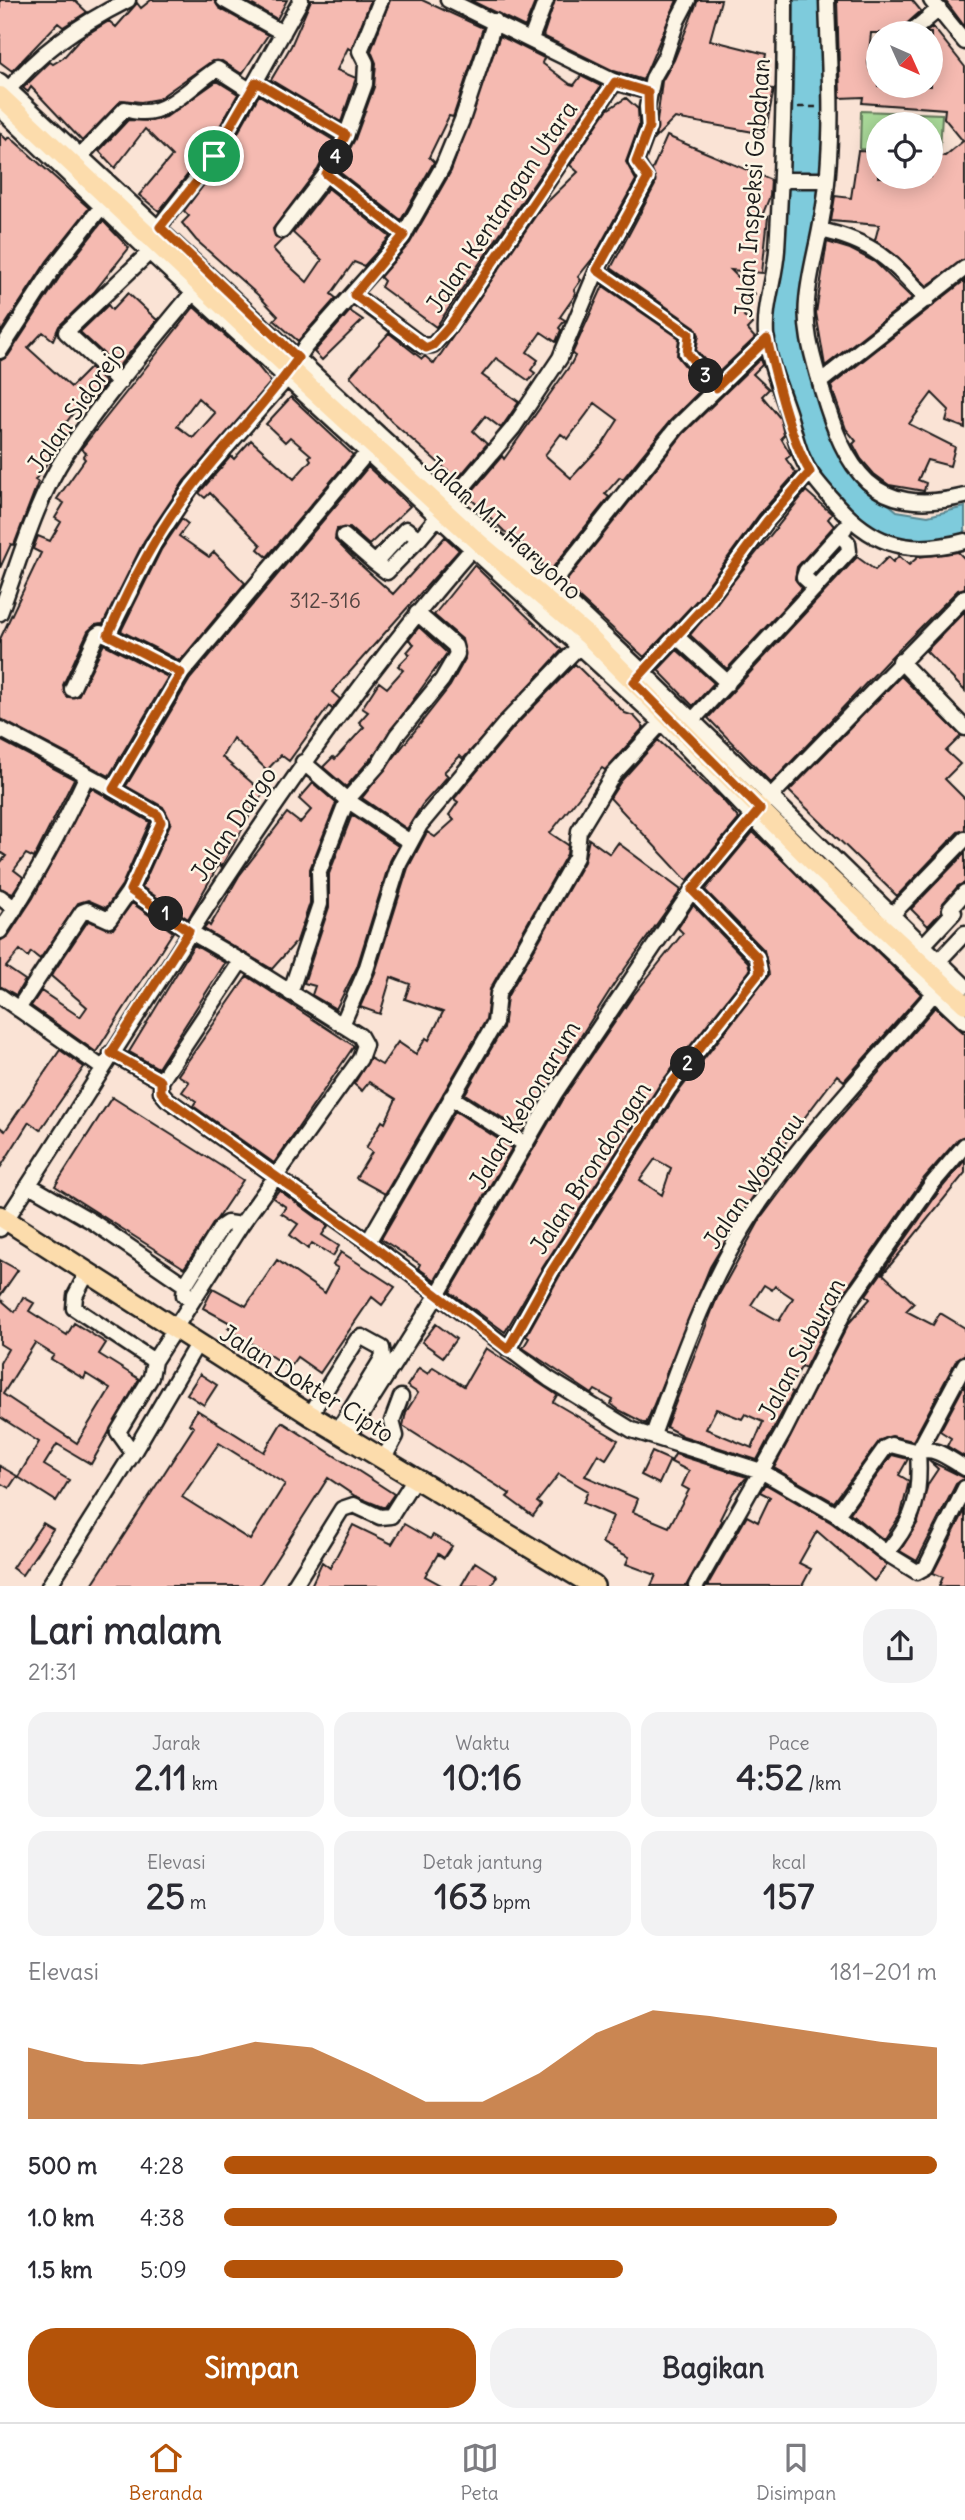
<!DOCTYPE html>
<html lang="id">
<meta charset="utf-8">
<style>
body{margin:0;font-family:Delius,sans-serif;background:#f2f2f3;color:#2b2b33;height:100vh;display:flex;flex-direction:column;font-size:26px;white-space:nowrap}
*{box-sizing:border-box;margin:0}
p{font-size:23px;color:#7c7c81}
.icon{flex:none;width:38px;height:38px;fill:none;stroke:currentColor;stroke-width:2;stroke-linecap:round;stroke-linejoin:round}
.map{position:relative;height:1586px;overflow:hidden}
.sheet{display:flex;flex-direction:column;background:#fff;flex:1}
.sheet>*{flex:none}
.needle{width:46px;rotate:135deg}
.buttons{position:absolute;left:866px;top:21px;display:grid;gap:14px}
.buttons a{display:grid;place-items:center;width:77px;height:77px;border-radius:50%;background:#fff;box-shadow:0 4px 18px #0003;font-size:35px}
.pin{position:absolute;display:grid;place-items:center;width:60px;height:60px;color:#fff;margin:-30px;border:4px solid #fff;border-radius:50%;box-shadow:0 2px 7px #0007}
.km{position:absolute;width:35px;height:35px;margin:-18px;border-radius:50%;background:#222;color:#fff;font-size:19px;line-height:35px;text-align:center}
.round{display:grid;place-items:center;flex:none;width:74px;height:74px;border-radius:28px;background:#f2f2f3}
.summary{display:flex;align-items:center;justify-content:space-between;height:119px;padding:0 28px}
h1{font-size:38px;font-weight:700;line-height:52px}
.metrics{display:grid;grid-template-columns:repeat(3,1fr);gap:10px;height:119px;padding:7px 28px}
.metrics div{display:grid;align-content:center;border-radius:18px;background:#f2f2f3;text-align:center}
.metrics b{font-size:35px;font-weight:700}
.metrics small{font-size:19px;font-weight:400}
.metrics p{font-size:19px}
.chart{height:196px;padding:14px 28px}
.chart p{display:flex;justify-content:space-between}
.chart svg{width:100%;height:126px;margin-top:7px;fill:#b45309;opacity:.7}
.action{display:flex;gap:14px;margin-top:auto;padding:14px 28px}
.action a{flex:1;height:80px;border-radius:28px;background:#b45309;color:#fff;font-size:28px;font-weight:700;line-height:80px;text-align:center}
.action a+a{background:#f2f2f3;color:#2b2b33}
ul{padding:0 28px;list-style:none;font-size:23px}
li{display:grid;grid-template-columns:112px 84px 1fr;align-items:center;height:52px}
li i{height:18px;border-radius:9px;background:#b45309}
.dock{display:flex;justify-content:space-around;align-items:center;height:98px;border-top:2px solid #e1e1e2;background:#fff;font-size:19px;color:#7c7c81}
.dock a{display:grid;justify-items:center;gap:4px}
.dock .current{color:#b45309}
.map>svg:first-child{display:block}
.green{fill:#a8d898;stroke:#627a5a;stroke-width:2}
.water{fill:#7ecbdc;stroke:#57858f;stroke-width:2}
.building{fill:#f5bab1;stroke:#1c1c1c;stroke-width:2;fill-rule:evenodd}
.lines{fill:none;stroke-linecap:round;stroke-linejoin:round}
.minor-casing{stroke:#1c1c1c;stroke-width:19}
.major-casing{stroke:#1c1c1c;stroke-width:23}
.highway-casing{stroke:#1c1c1c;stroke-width:24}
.path{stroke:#1c1c1c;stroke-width:2.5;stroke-dasharray:7 5;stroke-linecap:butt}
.minor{stroke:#fcf5e5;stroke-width:14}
.major{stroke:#fcdcac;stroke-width:18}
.highway{stroke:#fcdcac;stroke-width:19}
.route-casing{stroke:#fff;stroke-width:14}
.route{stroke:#b45309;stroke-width:9}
.labels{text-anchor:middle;stroke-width:5;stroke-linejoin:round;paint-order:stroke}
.number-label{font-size:21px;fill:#524441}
.street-label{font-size:24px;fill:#1c1c1c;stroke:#fcf5e5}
</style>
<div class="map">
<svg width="965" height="1586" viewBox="0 0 965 1586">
<rect width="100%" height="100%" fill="#fae3d5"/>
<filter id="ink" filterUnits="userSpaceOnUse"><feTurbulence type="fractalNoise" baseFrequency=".0143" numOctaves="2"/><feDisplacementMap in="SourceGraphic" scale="14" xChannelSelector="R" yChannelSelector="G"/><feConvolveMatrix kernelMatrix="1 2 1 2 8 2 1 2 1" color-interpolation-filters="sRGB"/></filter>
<g filter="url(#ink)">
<path class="green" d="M861,111l81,3 -2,38 -9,-1v-27h-53v26l-18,-1z"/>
<path class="water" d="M794,0h28l-2,29 5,38 -2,102 -22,143 53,164 43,35 31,5 37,-9v32l-24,7 -65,-8 -60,-61 -48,-140 19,-125 6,-115z"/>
<path class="building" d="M0,0h74l13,12 -24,15 -5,-4 -46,48 -12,-9z
M151,0h63l5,8 49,27 -26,39 -20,-13h-10l-54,38 -17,3 -19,-2 -40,41 -51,-54 -3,5 -5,-4 27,-26 3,2 10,-6 18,-20 28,-17 7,6 21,-24 4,5z
M244,0h43l-10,19z
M311,0h60l-20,50 -3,-2 -11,22 19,8 -15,44 -70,-42 20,-34z
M390,0h32l61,28 -30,89 -4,-1 -20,41 5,5 -33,58 -63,-49 17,-32 19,-52 2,-24 -5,-12z
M470,0h66l-11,27z
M555,0h122l-34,80 -29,-9 -71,-35z
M698,0h23l-11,40 56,14 -6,33 14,2 -9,45 -90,-16 -20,20 7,-57 12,-21z
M837,0h75l9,11 -17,15 -3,7h-30l-3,30 2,8 8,-1v16h53v-53h-6l8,-6 32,40v192l-38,27 -29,-29 -23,-17 4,-15 -48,-4 4,-25 16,2 7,-47 20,1v25h53v-22l14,1 18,-15 -19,-23 1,-9 -83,-6 1,-6 -23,1z
M943,0h22v27l-18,-24z
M500,36l44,22 -2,5 28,21 4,1 7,-9 20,10 -165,241 -55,-40 3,-6 -4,-4 30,-34 41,-72z
M217,81l21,13 -32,57 -47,60 -20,-16 33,-39 -27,-27 -30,39 -16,-17 29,-31 24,1 14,-4z
M259,95l74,45 -15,29 -45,60 3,9 6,2 -9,9 11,12 23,21 15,-22 -29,-27 35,-45 62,49 -26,29 -10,-4 -23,32 5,4 -38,43 -24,-21 4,-4 -20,-21 -62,-55 -14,-17 7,-7 -5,-5 38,-50z
M626,98l12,11 1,17 -13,36 10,18 -43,78 -15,19 3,3 -7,10 2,4 -16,23 5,3 -6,8 2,2 -5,12 -15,-10 -14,20 11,8 -7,10 4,3 -6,8 -33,-23 -14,17 37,27 -18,26 -16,-12 -12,15 14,13 -32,38 -9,-7 3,-3 -57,-50 -42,-46 39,-43 33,26 3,-3 9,8 107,-156 37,-36 -8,-7 37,-55z
M0,133l7,7 3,-3 79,71 -42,53 -47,72z
M667,136l104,44 -1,16 -8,20 6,1 -6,56 -31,-3 24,24 -12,11 6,6 -5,5 8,8 -5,5 8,9 -38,36 -21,-24 3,-15 -4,-8 -84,-59 44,-83 -3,-15z
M103,221l26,27 -35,44 -35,34 -6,14 -10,-8 -15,16 43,39 19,-19 16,15 -16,21 -6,-6 -18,25 6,5 -37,52 3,2 -24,63 -3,-1 -11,24v-207l8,-5 55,-84z
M827,242l23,7 25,13 37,36 -87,68 -9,-53z
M965,280v148l-19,-7 3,-11 -17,-17 -23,31 46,23 -5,19 -23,-6 -9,20 8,3 -2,8 -35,-6 -15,-11 -13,-15 -8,-15 3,-3 -10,-12 -15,-43z
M603,286l76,52 -2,18 26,32 -33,33 -47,58 -3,-2 -15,17 4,3 -59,74 -17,-15 3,-3 -32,-22 -36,-35 34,-40 2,3 67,-95 4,-8 -3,-2zM595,403l23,17 -16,25 -31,33 -26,-23 16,-21 7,5z
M128,293l29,27 3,-3 -42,50 -38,-35 28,-27 4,5z
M194,307l62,57 15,18 -87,99 -40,60 -41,83 -8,1 -7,6 -25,54 4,12 11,-1 26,-52 64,33 -59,99 -109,-57v-80l41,-86 -8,-4 5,-13 12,5 11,-19 -6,-4 9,-15 -7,-4 28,-40 -2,-2 3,-4 -5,-4zM198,398l17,15 -22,25 -16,-12z
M350,311l13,9 -41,40 -8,-8z
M760,359l2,6 -9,9 16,15 -7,7 18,22 4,17 -3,3 10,17 -5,4 10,14 -37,42 -62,85 -53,57 -80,-73 120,-151z
M291,397l62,58 -86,102 -9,-8 3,-4 -51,-52 -5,5 -6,-5 32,-37 3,3 17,-19 43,39 17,-19 -2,-3 2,-2 -21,-18 -5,5 -19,-18z
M368,467l42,39 -41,39 -19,-17 -13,1 -2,11 20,20 38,34 52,-57 14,13 -127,142 8,7 -8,10 -3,-3 -40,55 -8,-6 -14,15 -34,-32 -11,19 42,36 -17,22 2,2 -17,31 -11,19 -2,-3 -31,55 -46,-32 29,-65 -8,-15 -37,-21 64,-107z
M806,491l26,23 -4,5 6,7 -37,41 -2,12 7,9 -75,81 -37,-34z
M182,519l6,5 -9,12 30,21 5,-5 31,31 -65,78 -59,-30 40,-81z
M958,552l7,7v29l-7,2 -65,65 -122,128 -63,-65 149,-161 18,13 13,-13 5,5 6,-6 10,9 9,-8z
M474,565l88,85 -99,109 -3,-3 -16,16 4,4 -26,29 -15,24 -45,-31 88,-112 15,-27 -3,-20 -28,-24z
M965,611v80l-39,-40z
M419,627l28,26 -75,104 -26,30 -23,-20 10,-10 2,2 29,-32 -5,-5 9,-10 -6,-4 17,-26 8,6 16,-18 -5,-4 12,-12 -3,-2 7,-8 -5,-4z
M677,650l37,33 -21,23 -35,-36z
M575,664l50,49 9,3 10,11 -39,43 -3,-2 -52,65 18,12 -1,9 -77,135 -4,31 -101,174 -29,-16 16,-26 -6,-4 16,-27 3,2 11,-24 -27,-17 -7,9 -8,-7 16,-26 12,7 16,-23 18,12 10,-16 3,2 14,-28 -38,-13 5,-15 -19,-7 -11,37 -20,-7 15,-34 33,-105 19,-36 8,5 19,-17 -5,-5 9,-13 -4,-3 60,-72z
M901,676l60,60 -15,15 14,13 -15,15 20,20v31l-7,2 -61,64 -108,-105z
M0,740l74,39 -40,79 -8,-4 -12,16 9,7 -11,17 -12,-6v-25l6,-7 -6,-4z
M658,740l64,59 17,20 -52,62 -77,-83 11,-17z
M313,783l23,20 -26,66v34l-13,38 -25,28 -68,-40 4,-5 2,2 29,-50 48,-63 13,10 11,-13 -12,-11z
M91,788l59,34 -28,63 -16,23 -18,-8 -10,3 -38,56 -9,-7 -3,5 -8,-7 -14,17 19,13 -9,15 -16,-9v-45l8,-5 25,-38z
M352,815l46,31 -8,15 -33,106 -21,42 -24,-14 3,-9 -11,-3 25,-76v-33z
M753,832l168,162 -77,87 -7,-6 -54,71 4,3 -42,59 -35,59 -64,157 -27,-14 -8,-6 2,-4 -18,-10 -3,4 -69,-46 6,-10 -3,-2 33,-59 117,-182 93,-120 -5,-25 -59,-60zM655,1159l16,9 -9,27 -22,-15z
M589,839l21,15 8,-11 63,47 -67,94 -88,139 -3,-2 -5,7 -53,-34 38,-66 4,-31 77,-135z
M965,853v30l-7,3 -15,17 -2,9 -13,14 -17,-17z
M132,903l41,29 -77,120 -65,-46 10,-15 39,26 7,-10 -36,-31 37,-55 25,8z
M693,905l55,57 2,8 -90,114 -117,183 -38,65 -55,-40 113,-194 69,-101 51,-64 -5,-5z
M194,945l31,18 -67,105 -29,-16z
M247,976l107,70 -80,117 -81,-57 3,-5 -14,-9 7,-10 -11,-7z
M935,1007l30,27v102l-7,3 -34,39 -83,119 -36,71 -3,-2 -15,24 6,2 -36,68 -74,-24 -17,-9 51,-129 44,-80 49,-66zM764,1285l8,5 3,-4 18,12 -14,23 -28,-16zM716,1409l26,10 3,-5 18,8 -11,26 -46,-19z
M60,1050l24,17 -44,63 -11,-8 -29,46v-41l5,4z
M112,1097l131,83 -59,88 -129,-82z
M455,1111l57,37 -77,132 -17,-12 2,-4 -39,-25z
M965,1160v13l-82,101 31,29 -8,8 27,14 7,-12 25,15v26l-8,5 -44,82 -21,-5 -12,4 -46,62 -60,-34 75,-145 21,-24 -4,-4 74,-105z
M279,1190l49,36 -6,9 17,11 -6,10 -21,-13 -4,6 -18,-14 8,-11 -17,-11 5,-6 -13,-9z
M341,1252l54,35 -13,18 -10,-8 -52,76 -23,-16 -8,11 -61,-40 4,-4 -29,-16 10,-20 33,18 31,-46 48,33 13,-25 -5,-3z
M0,1260l18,10 -18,26z
M23,1297l11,6 -5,8 38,24 7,-12 32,20 -7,11 40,25 -48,85 -34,-20 -13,21 25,15 -13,21 -38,-24 21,-35 -39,-25v-54l8,-14 -8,-5v-45l15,13zM35,1343l19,12 -3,4 33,20 2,-5 24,15 -33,54 -74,-49z
M436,1324l20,15 -13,18 -21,-15z
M486,1348l71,47 -4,7 65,38 -12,19 -8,-5 -13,22 53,23 -5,13 36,15 20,-37 -7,-4 7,-15 -18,-9 4,-8 72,23 -14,16 -13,26 2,2 -36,65h-35l5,-11 -30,-11 3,-7 -27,-14 11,-27 -30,-13 5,-12 -29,-17 -22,28 4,3 -8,11 -26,-19 3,-3 -107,-68 3,-14 12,-19 -11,-7 12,-18 9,6 5,-7 31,19z
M200,1374l17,11 -13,20 -17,-11z
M965,1384v73l-18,-11 4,-8 -11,-7z
M197,1410l67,42 18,-30 112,72 -9,13h-3l-27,-11 -27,-18 -69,108h-168l103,-159 -5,-3zM219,1443l66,41 -35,56 -68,-43z
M652,1452l18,8 -11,24 -18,-9z
M892,1455l16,4 -9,16 10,6 -8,33 -17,26 -34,-27z
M928,1460l37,18 -9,6 -39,77 -17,-10 18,-29 10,-38 10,-15z
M0,1466l17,10 -8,12 -9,-5z
M765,1484l67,39 55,42 -13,16 -57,-50 -18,32 12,6 -9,17h-95l40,-70 11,6 12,-25 -10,-5z
M965,1510v76h-26l4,-9 -10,-4z
M43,1523l10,6 -31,46 -10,-7z
M404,1524l26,15 3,-4 19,11 -8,12 -6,-4 -13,22 18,10h-132l11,-24 8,6 23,-43 39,19z
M475,1562l22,14 -6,10h-30z"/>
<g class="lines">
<defs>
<path id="minor" d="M224,0l59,33
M448,0l167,82 33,10
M785,0c0,84 -3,167 -8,250 -2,29 -13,56 -11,85 2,26 14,52 22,77 5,15 8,31 14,45 6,15 17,27 28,40 39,47 75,60 135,44
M827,0c1,46 5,92 3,138 -1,26 -3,54 -8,80 -4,27 -13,55 -15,83 -3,32 7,59 15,89 24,81 50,128 143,106
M931,0l34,42
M910,33l29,-24
M531,39l15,-39
M877,61l1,-1
M0,81l451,420 100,84 92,87 322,314
M256,82l90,54 -20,38 78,61
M3,96c37,-45 74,-70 125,-96
M0,109l149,143 513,471 148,153 155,146
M346,136l19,-52 1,-21 -6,-12 21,-51
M75,162l50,-53c5,1 10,3 16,3 28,2 54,-30 76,-43l34,22
M781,180h45
M820,230c53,11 72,31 107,70
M282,231l44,-57
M154,233l60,-77 87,-156
M597,270l92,64 -3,19 30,35
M354,295l69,51 10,-1 16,-18 166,-245
M0,351l55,-85 51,-65
M120,382l-54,-50 88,-84
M820,382l145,-114
M406,529l13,10 -32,33 -12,-9z
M344,536l31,27
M419,539l94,-111 47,-70 37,-88 50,-90 -11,-18 13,-35 -2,-20 6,-29 12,-21 12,-36 11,-21
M815,587l-11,-10 2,-6 39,-43
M545,593l132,-166 90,-88
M0,613c20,-53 35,-111 66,-159 40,-60 88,-114 133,-169
M676,636l52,47
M900,661l65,67
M182,673l-74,-38 45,-90 39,-59 89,-101 25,-39 96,-108 41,-72 19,-46 33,-99
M638,677l66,-71 63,-85 43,-49
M72,689l25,-54 3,-2 8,2
M689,724l160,-173 -1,-8 -9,-9
M0,729l87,46
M303,762l44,38 63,42
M0,897l15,12
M886,921l79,-82
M0,931c34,-50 61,-100 87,-156l26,14
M916,953l38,-41 -4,-3 15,-17
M241,961l-52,-30 -59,-41 31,-68 -3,-7 -45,-26 69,-116 189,-225
M932,968l33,-35
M290,993l30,-89 -1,-32 28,-72 33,-37 17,-28 45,-55 15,-26 -2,-8 -38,-33
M0,996l101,71
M18,1009l64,-97 5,-2 22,10 21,-30
M342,1025l24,-55 33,-106 21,-39 87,-104 78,-81
M111,1053l50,28v11l6,7 201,143 181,137 83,51 129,41 76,44 49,38 31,19 9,-5 39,-79
M451,1097l75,48
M29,1185l64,37 92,63 -1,10 7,6
M0,1229c154,-235 291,-474 477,-686
M368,1242l127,-219 3,-29 78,-137 3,-26 34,-56 53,-57
M87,1273l-12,23 -1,12 80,53
M185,1285l36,-58 6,-4 14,2
M508,1349l43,-77 117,-183 92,-117 -3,-15 -65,-67
M310,1415l47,-75 5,-3 20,11 1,9 -46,75
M653,1435c23,-63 45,-127 78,-186 55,-98 137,-176 208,-262
M347,1438l91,-144 117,-201 137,-203 78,-93 195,-200
M918,1452l47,-88
M918,1452c17,-7 32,8 47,16
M133,1453l64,-109
M383,1460l13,-24 -4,-15 9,-24
M837,1515l48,-67 6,-3 27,7c3,43 -3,68 -32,101
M49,1586l84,-133 -15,-21 33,-55 3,-16 87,-136 119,-166 5,-14 -5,-9 -119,-75 -80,120
M294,1586l48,-77 12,-4 26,12 11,-1 24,-38
M696,1586l87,-153 66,-131 83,-118 33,-39"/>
<path id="major" d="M0,96l290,273 188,173 110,94 230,231 147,137"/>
<path id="highway" d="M0,1216l310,199 284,171"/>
</defs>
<use href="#minor" class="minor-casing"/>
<use href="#major" class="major-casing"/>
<use href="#highway" class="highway-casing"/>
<path class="path" d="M798,107h18"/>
<use href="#minor" class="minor"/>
<use href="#major" class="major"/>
<use href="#highway" class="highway"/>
</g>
</g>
<g class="lines" filter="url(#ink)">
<defs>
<path id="route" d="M256,82l90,53 -20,39 78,61 -50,60 72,53 7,-3 16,-18 166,-245 33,10 1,35 -13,35 12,16 -51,92 92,64 -2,19 29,35 51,-49c9,39 23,99 43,133l-43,49 -63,85 -70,76 126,127 -68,81 65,67 3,15 -92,116 -117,184 -43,77 -140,-107 -201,-143 -6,-7v-11l-50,-28 78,-122 -59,-41 31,-68 -3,-7 -45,-26 68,-116 -73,-38c23,-52 49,-104 85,-149 34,-44 73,-82 105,-128l-138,-131 42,-52z"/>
</defs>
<use href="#route" class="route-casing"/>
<use href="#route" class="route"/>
</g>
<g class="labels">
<g class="number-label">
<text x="325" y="608">312-316</text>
</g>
<g class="street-label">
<text transform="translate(753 188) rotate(-86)" y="8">Jalan Inspeksi Gabahan</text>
<text transform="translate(502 207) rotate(-56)" y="8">Jalan Kentangan Utara</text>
<text transform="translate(77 408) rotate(-55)" y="8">Jalan Sidorejo</text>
<text transform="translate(503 528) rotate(42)" y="8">Jalan MT. Haryono</text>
<text transform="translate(234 824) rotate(-56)" y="8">Jalan Dargo</text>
<text transform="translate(525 1105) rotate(-59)" y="8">Jalan Kebonarum</text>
<text transform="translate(591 1168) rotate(-57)" y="8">Jalan Brondongan</text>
<text transform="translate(754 1181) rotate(-56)" y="8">Jalan Wotprau</text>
<text transform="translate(802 1349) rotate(-62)" y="8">Jalan Suburan</text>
<text transform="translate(307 1384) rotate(32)" y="8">Jalan Dokter Cipto</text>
</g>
</g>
</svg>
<div class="buttons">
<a><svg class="needle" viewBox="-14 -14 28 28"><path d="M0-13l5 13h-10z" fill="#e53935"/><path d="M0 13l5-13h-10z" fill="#7c7c81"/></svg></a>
<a><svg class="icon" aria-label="locate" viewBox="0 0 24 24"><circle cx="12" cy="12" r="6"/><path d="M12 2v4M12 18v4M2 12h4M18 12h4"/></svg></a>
</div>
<div class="pin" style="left:214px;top:156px;background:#1e9e55"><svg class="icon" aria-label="arrive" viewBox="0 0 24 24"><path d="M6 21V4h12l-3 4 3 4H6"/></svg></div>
<b class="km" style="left:166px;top:914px">1</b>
<b class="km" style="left:688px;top:1064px">2</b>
<b class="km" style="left:706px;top:376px">3</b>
<b class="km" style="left:336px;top:157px">4</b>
</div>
<section class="sheet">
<div class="summary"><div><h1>Lari malam</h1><p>21:31</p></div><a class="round"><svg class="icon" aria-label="share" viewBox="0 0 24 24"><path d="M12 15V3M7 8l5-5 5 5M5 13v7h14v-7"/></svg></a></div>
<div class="metrics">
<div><p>Jarak</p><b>2.11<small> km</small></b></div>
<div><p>Waktu</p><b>10:16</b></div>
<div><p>Pace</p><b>4:52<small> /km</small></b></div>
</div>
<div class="metrics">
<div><p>Elevasi</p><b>25<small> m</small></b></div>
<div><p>Detak jantung</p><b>163<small> bpm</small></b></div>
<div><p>kcal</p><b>157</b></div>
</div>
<div class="chart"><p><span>Elevasi</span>181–201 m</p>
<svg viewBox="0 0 160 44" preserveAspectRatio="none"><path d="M0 44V19L10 24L20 25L30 22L40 17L50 19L60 28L70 38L80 38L90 28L100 14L110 6L120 8L130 11L140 14L150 17L160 19V44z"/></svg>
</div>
<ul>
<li><b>500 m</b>4:28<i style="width:100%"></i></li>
<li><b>1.0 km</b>4:38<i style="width:86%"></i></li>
<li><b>1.5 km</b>5:09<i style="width:56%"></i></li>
</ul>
<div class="action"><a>Simpan</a><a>Bagikan</a></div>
</section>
<nav class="dock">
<a class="current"><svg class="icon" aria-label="home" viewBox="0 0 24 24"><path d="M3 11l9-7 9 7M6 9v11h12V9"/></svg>Beranda</a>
<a><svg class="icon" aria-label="map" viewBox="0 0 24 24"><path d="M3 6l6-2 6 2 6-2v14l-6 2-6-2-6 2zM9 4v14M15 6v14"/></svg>Peta</a>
<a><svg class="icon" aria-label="saved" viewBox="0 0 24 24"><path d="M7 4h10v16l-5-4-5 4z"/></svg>Disimpan</a>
</nav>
